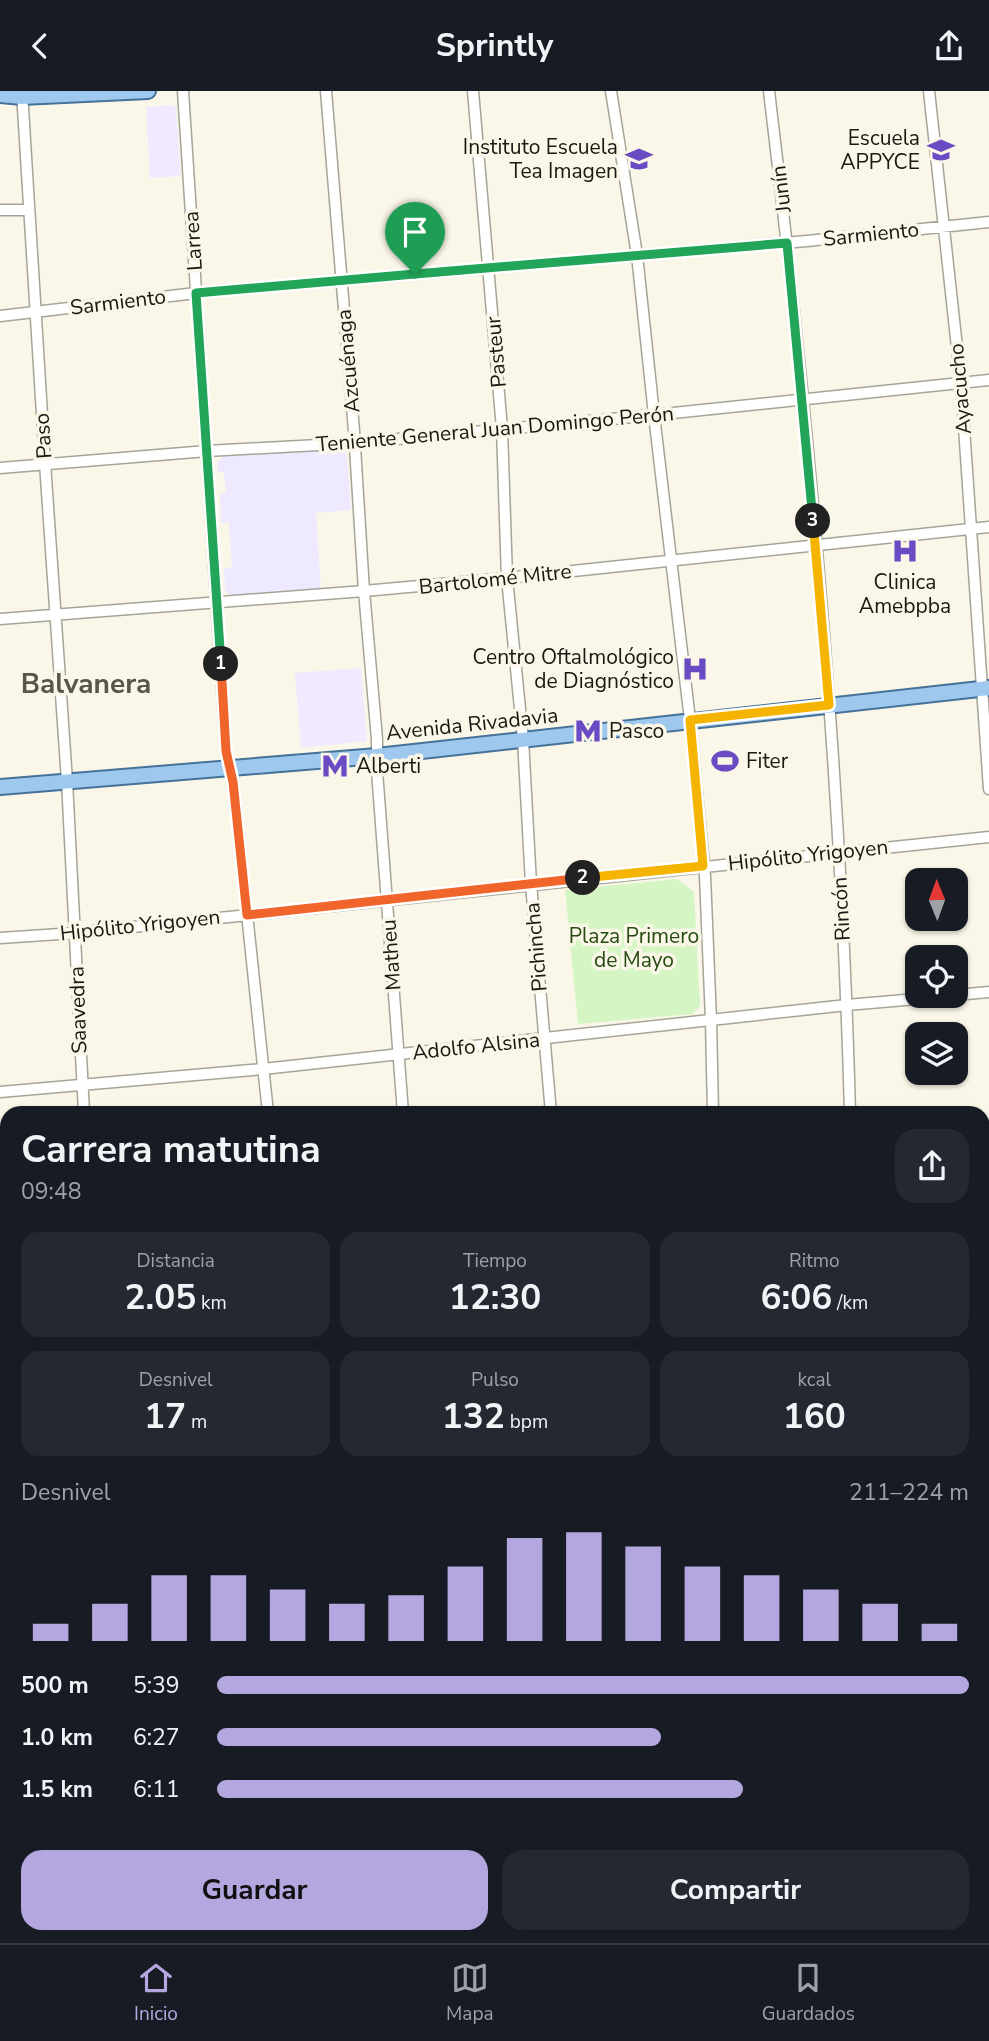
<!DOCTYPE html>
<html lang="es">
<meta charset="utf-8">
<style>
body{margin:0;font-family:"Nunito Sans",sans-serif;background:#242831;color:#f1f3f6;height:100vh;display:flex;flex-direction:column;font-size:26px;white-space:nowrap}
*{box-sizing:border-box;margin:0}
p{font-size:23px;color:#9ea1a6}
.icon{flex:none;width:38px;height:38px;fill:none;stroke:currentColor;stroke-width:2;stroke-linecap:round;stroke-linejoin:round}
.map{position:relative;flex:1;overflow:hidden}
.details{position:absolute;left:0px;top:1015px;width:990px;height:838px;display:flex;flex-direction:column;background:#171b24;border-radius:21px 21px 0 0;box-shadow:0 2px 5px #0004}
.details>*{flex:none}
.needle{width:46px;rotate:359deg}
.controls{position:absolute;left:905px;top:777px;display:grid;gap:14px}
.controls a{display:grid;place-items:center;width:63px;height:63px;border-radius:14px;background:#171b24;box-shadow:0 2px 5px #0004;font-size:35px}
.pin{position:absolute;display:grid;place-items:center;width:60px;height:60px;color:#fff;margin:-72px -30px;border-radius:50% 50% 50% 0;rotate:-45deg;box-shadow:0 0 7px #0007}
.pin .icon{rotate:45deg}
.km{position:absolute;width:35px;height:35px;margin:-18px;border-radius:50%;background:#222;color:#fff;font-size:19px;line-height:35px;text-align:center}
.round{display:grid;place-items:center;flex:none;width:74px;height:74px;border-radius:21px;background:#242831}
.head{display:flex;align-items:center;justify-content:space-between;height:119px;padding:0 21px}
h1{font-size:38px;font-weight:700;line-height:52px}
.stats{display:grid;grid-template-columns:repeat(3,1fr);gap:10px;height:119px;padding:7px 21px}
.stats div{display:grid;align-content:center;border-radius:18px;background:#242831;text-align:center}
.stats b{font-size:35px;font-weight:700}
.stats small{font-size:19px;font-weight:400}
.stats p{font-size:19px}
.chart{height:196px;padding:14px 21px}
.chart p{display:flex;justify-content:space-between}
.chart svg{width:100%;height:126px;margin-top:7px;stroke:#b4a7e0;stroke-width:6}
.cta{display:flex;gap:14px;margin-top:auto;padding:14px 21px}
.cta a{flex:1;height:80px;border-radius:21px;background:#b4a7e0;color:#111;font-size:28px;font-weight:700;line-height:80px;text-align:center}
.cta a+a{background:#242831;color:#f1f3f6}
ul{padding:0 21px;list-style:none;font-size:23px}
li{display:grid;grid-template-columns:112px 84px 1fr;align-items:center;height:52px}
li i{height:18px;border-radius:9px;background:#b4a7e0}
header{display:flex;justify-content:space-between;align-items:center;height:91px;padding:0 21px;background:#171b24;font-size:32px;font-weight:700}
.tab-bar{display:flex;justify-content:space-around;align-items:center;height:98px;border-top:2px solid #363941;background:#171b24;font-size:19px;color:#9ea1a6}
.tab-bar a{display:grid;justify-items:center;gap:4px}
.tab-bar .active{color:#b4a7e0}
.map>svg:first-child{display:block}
.commercial{fill:#f0e9ff}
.education{fill:#efe9ff}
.green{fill:#d5f5c5}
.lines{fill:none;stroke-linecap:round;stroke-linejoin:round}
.minor-casing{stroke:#a6a496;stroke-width:13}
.secondary-casing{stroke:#a6a496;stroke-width:16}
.primary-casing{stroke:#467299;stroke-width:18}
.minor{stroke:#fff;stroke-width:10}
.secondary{stroke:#cfe3f6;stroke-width:12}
.primary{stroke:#9ec8ed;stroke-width:14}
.split-1-casing{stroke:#fff;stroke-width:14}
.split-2-casing{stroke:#fff;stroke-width:14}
.split-3-casing{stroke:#fff;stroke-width:14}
.split-4-casing{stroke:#fff;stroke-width:14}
.split-1{stroke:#22a559;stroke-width:9}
.split-2{stroke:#f0652b;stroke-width:9}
.split-3{stroke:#f5b400;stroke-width:9}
.split-4{stroke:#22a559;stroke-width:9}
.labels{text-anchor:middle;stroke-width:7;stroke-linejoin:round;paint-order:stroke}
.poi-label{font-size:21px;fill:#191812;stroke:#faf7e8;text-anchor:end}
.street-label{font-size:21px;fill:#191812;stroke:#faf7e8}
.park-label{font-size:21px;fill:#264a0f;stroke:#faf7e8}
.district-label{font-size:28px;font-weight:bold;fill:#585549;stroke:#faf7e8}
</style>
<header><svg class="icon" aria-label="back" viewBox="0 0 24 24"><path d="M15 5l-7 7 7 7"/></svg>Sprintly<svg class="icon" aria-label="share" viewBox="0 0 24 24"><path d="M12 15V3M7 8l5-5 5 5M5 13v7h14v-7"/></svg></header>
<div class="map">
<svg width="989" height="1852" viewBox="0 0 989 1852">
<rect width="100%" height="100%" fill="#faf7e8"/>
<path class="commercial" d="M173,14l3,3 5,68 -31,2 -4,-71z
M361,577l6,73 -66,7 -6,-75z"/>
<path class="education" d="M341,358l6,5 4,56 -35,3 5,76 -89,6 -7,-4 -1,-23 8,-1 -3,-44h-8l-1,-29 6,-1 -2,-21h-6l-1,-9 6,-7z
M989,1615v95h-5v-94z"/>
<path class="green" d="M677,788l17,13 6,114 -7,8 -115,10 -13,-134z"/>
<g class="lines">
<defs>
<path id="minor" d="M183,0l43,660 7,30 35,332
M326,0l28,340 10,160 13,148v32l26,342
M473,0l29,338 5,149 16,161 8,145 20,229
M611,0l26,164 17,160 36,305 15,156 6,144 2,93
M769,0c41,339 72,681 81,1022
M929,0l32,293 28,405
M22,1l23,371 22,318 17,332
M0,119h29
M0,225l196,-23 611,-52 182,-19
M0,377l207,-17 148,-8 299,-28 335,-35
M0,528l364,-28 143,-13 482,-51
M0,847l75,-5 173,-18 741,-78
M956,904l33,-3
M0,1001l263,-23 584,-64 104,-9
M984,1054h5
M0,1139h7
M984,1354l5,-1
M0,1445l7,-2
M984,1453l5,-1
M984,1609h5
M0,1618l7,-2
M204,1846v6
M342,1846v6
M446,1846v6
M565,1846v6
M719,1846l1,6
M885,1846l1,6"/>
<path id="secondary" d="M984,1209l5,-1
M0,1297h7
M0,1623l7,23
M65,1846l2,6"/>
<path id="primary" d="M0,4l22,2 126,-6
M0,696l377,-31 612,-68
M984,1769h5
M91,1852l44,-6"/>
</defs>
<use href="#minor" class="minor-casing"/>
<use href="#secondary" class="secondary-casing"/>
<use href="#primary" class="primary-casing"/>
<use href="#minor" class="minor"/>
<use href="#secondary" class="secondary"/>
<use href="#primary" class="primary"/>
</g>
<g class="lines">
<defs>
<path id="split-1" d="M221,573l-25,-371 219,-19"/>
<path id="split-2" d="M221,573l5,87 7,31 14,133 336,-37"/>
<path id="split-3" d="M583,787l120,-12 -13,-146 139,-15 -16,-184"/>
<path id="split-4" d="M415,183l372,-31 26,278"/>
</defs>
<use href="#split-1" class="split-1-casing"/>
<use href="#split-2" class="split-2-casing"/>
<use href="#split-3" class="split-3-casing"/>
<use href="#split-4" class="split-4-casing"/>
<use href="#split-1" class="split-1"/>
<use href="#split-2" class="split-2"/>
<use href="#split-3" class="split-3"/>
<use href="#split-4" class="split-4"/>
</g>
<defs>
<symbol id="university-bare" viewBox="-9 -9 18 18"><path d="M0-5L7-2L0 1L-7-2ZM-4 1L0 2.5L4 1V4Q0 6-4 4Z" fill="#6a4bc4" stroke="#faf7e8" stroke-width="2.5" paint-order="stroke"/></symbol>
<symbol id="hospital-bare" viewBox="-9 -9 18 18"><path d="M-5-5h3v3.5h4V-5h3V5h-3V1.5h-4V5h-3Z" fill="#6a4bc4" stroke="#faf7e8" stroke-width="2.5" paint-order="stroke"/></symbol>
<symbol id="metro-bare" viewBox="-9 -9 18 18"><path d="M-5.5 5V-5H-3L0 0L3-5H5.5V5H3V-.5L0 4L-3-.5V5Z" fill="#6a4bc4" stroke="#faf7e8" stroke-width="2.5" paint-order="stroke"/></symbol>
<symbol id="stadium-bare" viewBox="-9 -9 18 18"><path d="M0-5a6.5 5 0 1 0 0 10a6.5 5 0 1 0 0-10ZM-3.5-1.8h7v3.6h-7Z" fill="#6a4bc4" stroke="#faf7e8" stroke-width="2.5" paint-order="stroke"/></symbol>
</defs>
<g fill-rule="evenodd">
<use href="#university-bare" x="922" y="40" width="38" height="38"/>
<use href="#university-bare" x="620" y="49" width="38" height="38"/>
<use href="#hospital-bare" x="886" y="441" width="38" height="38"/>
<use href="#hospital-bare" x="676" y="559" width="38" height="38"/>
<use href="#metro-bare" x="569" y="621" width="38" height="38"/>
<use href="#stadium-bare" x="706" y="651" width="38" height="38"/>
<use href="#metro-bare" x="316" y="656" width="38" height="38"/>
</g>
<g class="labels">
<g class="poi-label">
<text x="920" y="54">Escuela<tspan x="920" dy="24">APPYCE</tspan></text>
<text x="618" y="63">Instituto Escuela<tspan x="618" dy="24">Tea Imagen</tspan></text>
<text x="905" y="498" text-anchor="middle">Clinica<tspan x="905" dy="24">Amebpba</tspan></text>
<text x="674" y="573">Centro Oftalmológico<tspan x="674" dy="24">de Diagnóstico</tspan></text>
<text x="609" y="647" text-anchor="start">Pasco</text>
<text x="746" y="677" text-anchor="start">Fiter</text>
<text x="356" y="682" text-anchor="start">Alberti</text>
</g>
<g class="street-label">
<text transform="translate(781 98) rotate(-97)" y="7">Junín</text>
<text transform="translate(871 143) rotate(-6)" y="7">Sarmiento</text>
<text transform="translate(193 150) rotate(-94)" y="7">Larrea</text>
<text transform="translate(118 211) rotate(-7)" y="7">Sarmiento</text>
<text transform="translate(496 261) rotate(-95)" y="7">Pasteur</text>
<text transform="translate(348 270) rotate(-95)" y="7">Azcuénaga</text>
<text transform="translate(960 298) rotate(-95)" y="7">Ayacucho</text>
<text transform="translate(495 338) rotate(-5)" y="7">Teniente General Juan Domingo Perón</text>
<text transform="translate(43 345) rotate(-94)" y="7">Paso</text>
<text transform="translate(495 488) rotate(-6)" y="7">Bartolomé Mitre</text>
<text transform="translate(472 633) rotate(-6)" y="7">Avenida Rivadavia</text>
<text transform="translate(808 764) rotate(-6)" y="7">Hipólito Yrigoyen</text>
<text transform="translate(841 818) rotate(-93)" y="7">Rincón</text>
<text transform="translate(140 834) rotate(-6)" y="7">Hipólito Yrigoyen</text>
<text transform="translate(536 856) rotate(-95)" y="7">Pichincha</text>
<text transform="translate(391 864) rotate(-94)" y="7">Matheu</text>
<text transform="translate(78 919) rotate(-92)" y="7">Saavedra</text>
<text transform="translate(476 955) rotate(-6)" y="7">Adolfo Alsina</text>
</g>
<g class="park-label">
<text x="634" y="852">Plaza Primero<tspan x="634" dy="24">de Mayo</tspan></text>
</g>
<g class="district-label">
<text x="86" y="602">Balvanera</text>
</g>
</g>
</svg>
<div class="controls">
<a><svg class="needle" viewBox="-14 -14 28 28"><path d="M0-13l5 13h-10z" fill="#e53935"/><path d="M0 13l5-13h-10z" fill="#9ea1a6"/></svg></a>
<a><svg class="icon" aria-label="locate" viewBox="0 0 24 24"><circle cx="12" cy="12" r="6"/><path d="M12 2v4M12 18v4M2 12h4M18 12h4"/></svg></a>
<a><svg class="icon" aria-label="layers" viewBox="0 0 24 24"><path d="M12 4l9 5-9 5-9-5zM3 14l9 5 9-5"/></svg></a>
</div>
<div class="pin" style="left:415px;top:183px;background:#1e9e55"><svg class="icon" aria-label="arrive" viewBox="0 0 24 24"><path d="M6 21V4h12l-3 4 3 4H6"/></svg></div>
<b class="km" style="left:221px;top:573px">1</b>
<b class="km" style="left:583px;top:787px">2</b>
<b class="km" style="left:813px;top:430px">3</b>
<section class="details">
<div class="head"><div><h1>Carrera matutina</h1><p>09:48</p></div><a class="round"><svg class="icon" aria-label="share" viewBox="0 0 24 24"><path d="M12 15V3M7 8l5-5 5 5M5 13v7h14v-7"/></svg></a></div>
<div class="stats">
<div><p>Distancia</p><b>2.05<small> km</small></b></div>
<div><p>Tiempo</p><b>12:30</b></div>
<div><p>Ritmo</p><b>6:06<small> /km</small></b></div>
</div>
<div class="stats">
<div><p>Desnivel</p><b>17<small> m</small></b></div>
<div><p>Pulso</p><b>132<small> bpm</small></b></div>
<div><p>kcal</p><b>160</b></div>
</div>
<div class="chart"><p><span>Desnivel</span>211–224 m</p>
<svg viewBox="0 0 160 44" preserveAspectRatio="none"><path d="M5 44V38M15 44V31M25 44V21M35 44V21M45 44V26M55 44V31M65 44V28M75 44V18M85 44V8M95 44V6M105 44V11M115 44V18M125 44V21M135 44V26M145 44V31M155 44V38"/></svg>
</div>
<ul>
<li><b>500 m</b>5:39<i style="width:100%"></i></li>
<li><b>1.0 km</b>6:27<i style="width:59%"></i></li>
<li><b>1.5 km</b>6:11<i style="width:70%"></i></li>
</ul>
<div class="cta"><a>Guardar</a><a>Compartir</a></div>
</section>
</div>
<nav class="tab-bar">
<a class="active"><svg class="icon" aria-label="home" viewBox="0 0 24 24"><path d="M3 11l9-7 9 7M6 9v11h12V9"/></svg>Inicio</a>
<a><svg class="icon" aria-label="map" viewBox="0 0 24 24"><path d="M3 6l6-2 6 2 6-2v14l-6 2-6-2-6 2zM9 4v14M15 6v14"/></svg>Mapa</a>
<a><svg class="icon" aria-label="saved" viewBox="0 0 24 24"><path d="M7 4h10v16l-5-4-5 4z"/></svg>Guardados</a>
</nav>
